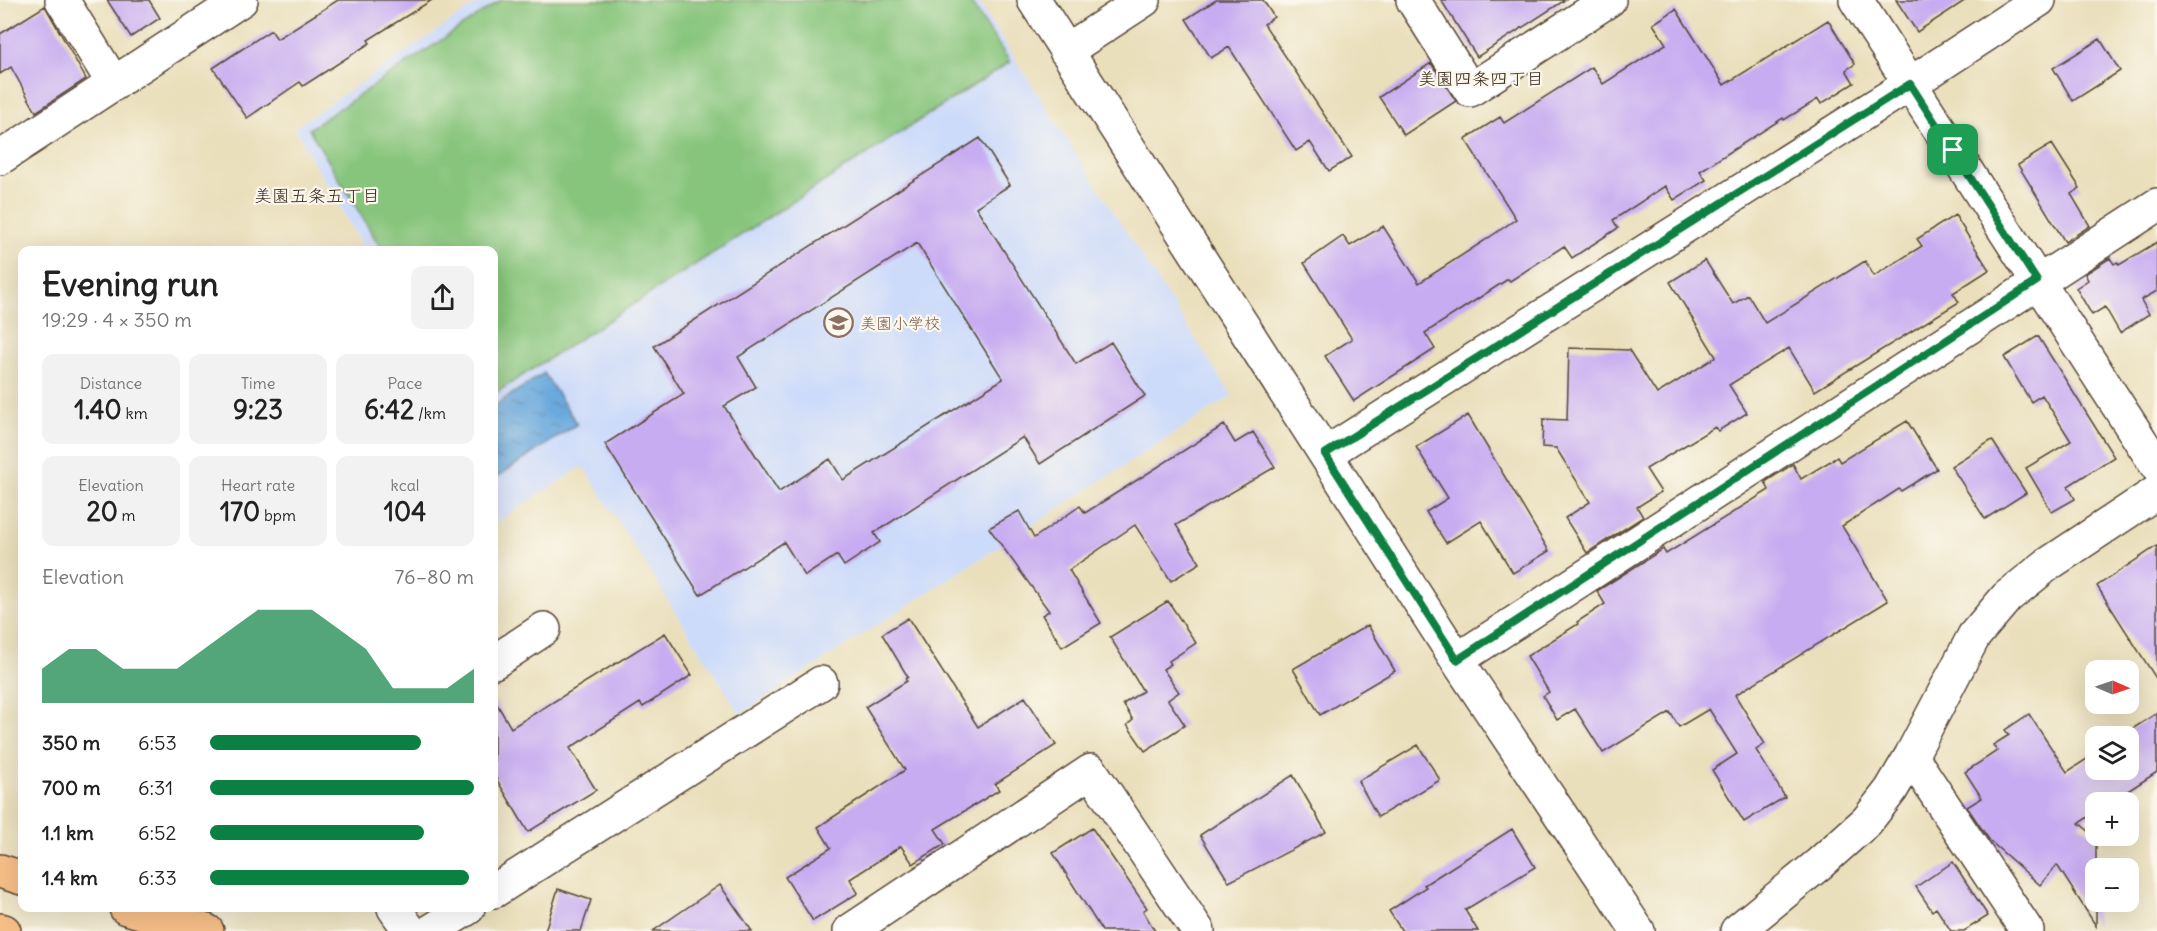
<!DOCTYPE html>
<meta charset="utf-8">
<style>
body{margin:0;font-family:Delius,"Klee One",sans-serif;background:#f2f2f2;color:#222;height:100vh;display:flex;flex-direction:column;font-size:22px;white-space:nowrap}
*{box-sizing:border-box;margin:0}
p{font-size:20px;color:#767676}
.icon{flex:none;width:33px;height:33px;fill:none;stroke:currentColor;stroke-width:2;stroke-linecap:round;stroke-linejoin:round}
.map{position:relative;flex:1;overflow:hidden}
.details{position:absolute;left:18px;top:246px;width:480px;height:666px;display:flex;flex-direction:column;background:#fff;border-radius:12px;box-shadow:0 6px 24px #0002}
.details>*{flex:none}
.needle{width:39px;rotate:92deg}
.fabs{position:absolute;left:2085px;top:660px;display:grid;gap:12px}
.fabs a{display:grid;place-items:center;width:54px;height:54px;border-radius:12px;background:#fff;box-shadow:0 6px 24px #0002;font-size:30px}
.pin{position:absolute;display:grid;place-items:center;width:51px;height:51px;color:#fff;margin:-26px;border-radius:12px;box-shadow:0 3px 9px #0006}
.round{display:grid;place-items:center;flex:none;width:63px;height:63px;border-radius:12px;background:#f2f2f2}
.headline{display:flex;align-items:center;justify-content:space-between;height:102px;padding:0 24px}
h1{font-size:33px;font-weight:700;line-height:45px}
.stats{display:grid;grid-template-columns:repeat(3,1fr);gap:9px;height:102px;padding:6px 24px}
.stats div{display:grid;align-content:center;border-radius:12px;background:#f2f2f2;text-align:center}
.stats b{font-size:26px;font-weight:700}
.stats small{font-size:16px;font-weight:400}
.stats p{font-size:16px}
.chart{height:168px;padding:12px 24px}
.chart p{display:flex;justify-content:space-between}
.chart svg{width:100%;height:108px;margin-top:6px;fill:#0b8043;opacity:.7}
ul{padding:0 24px;list-style:none;font-size:20px}
li{display:grid;grid-template-columns:96px 72px 1fr;align-items:center;height:45px}
li i{height:15px;border-radius:8px;background:#0b8043}
.map>svg:first-child{display:block}
.built{fill:#cddbfa}
.pitch{fill:#87c57c;stroke:#61784d;stroke-width:1.5}
.water{fill:url(#water-ripples);stroke:#536a7e;stroke-width:1.5}
.building{fill:#c7acf1;fill-rule:evenodd}
.lines{fill:none;stroke-linecap:round;stroke-linejoin:round}
.minor-casing{stroke:#554536;stroke-width:36}
.highway-casing{stroke:#554536;stroke-width:36}
.minor{stroke:#fff;stroke-width:33}
.highway{stroke:#f6be87;stroke-width:33}
.route-casing{stroke:#fff;stroke-width:12}
.route{stroke:#0b8043;stroke-width:8}
.labels{text-anchor:middle;stroke-width:4.5;stroke-linejoin:round;paint-order:stroke}
.education-label{font-size:16px;fill:#785e54;stroke:#fbf7ec;text-anchor:start}
.neighbourhood-label{font-size:18px;fill:#3b2a1e;stroke:#fbf7ec}
</style>
<div class="map">
<svg width="2157" height="931" viewBox="0 0 2157 931">
<defs>
<pattern id="water-ripples" width="26" height="14" patternUnits="userSpaceOnUse" patternTransform="scale(1.5)"><rect width="26" height="14" fill="#6ba9dd"/><path d="M2 4q2-2 4 0t4 0M15 11q2-2 4 0t4 0" fill="none" stroke="#598ab3"/></pattern>
</defs>
<rect width="100%" height="100%" fill="#fbf7ec"/>
<filter id="ink" filterUnits="userSpaceOnUse"><feTurbulence type="fractalNoise" baseFrequency=".0167" numOctaves="2"/><feDisplacementMap in="SourceGraphic" scale="12" xChannelSelector="R" yChannelSelector="G"/><feConvolveMatrix kernelMatrix="1 2 1 2 8 2 1 2 1" color-interpolation-filters="sRGB"/></filter>
<filter id="wash" filterUnits="userSpaceOnUse"><feTurbulence type="fractalNoise" baseFrequency=".008" numOctaves="4" result="noise"/><feDisplacementMap in="SourceGraphic" scale="24" xChannelSelector="R" yChannelSelector="G"/><feGaussianBlur stdDeviation="1.35" result="paint"/><feColorMatrix in="noise" values="0 0 0 0 0 0 0 0 0 0 0 0 0 0 0 0 0 1.4 0 .05"/><feComposite in="paint" operator="in"/></filter>
<g filter="url(#wash)">
<rect width="100%" height="100%" fill="#eadfbb"/>
<path class="built" d="M482,0h495l255,396 -492,318 -157,-248 -89,58v-274h-129l-71,-122z"/>
<path class="pitch" d="M501,0h468l41,62 -516,332v-144h-112l-73,-121z"/>
<path class="water" d="M544,373l33,51 -83,55v-73z"/>
<g id="blocks">
<path class="building" d="M107,0h42l11,18 -29,19z
M338,0h94l-64,40 2,3 -67,43 -3,-4 -53,36 -34,-50 58,-38 6,9z
M1216,0h47l11,17 -10,7 88,133 -23,14 -19,-29 -14,9 -67,-104 -18,11 -25,-39z
M1441,0h124l-88,57z
M1896,0h70l-49,32z
M45,6l41,73 -50,33 -25,-45 -11,7v-40z
M1676,9l48,76 104,-65 27,44 -9,6 8,13 -33,21 -3,-5 -34,21 -1,-2 -83,53 6,9 -32,20 -9,-14 -52,34 5,8 -46,30 -8,-12 -54,35 -2,-2 -83,54 10,16 -81,52 -29,-45 27,-17 -48,-76 39,-27 7,10 33,-20 36,57 65,-42 32,-22 -51,-80 35,-22 4,6 88,-56 11,17 63,-40 -13,-20z
M2100,39l20,32 -47,30 -20,-33z
M1431,63l25,38 -52,34 -25,-38z
M980,138l30,47 -34,22 100,157 35,-22 34,54 -105,68 -17,-27 -149,96 6,9 -36,24 -7,-11 -32,21 -21,-34 -84,53 -95,-151 79,-50 -30,-48zM917,243l86,136 -160,101 -13,-21 -51,33 -55,-86 32,-19 -18,-30z
M2052,144l28,44 -9,6 19,32 -25,16 -47,-77z
M1955,215l34,55 -36,23 6,9 -144,89 -26,-43 -60,37 18,28 -29,18 -3,-4 -69,42 15,23 -24,15 6,10 -56,36 -22,-35 25,-16 -34,-54 -14,-1 1,-28 24,1 2,-72 60,2 28,44 59,-37 -46,-75 35,-22 28,44 15,-9 17,28 100,-62 9,15 48,-30 -5,-7z
M2157,242v49l-16,9 8,14 -29,19 -15,-26 -13,8 -16,-27 12,-8 -3,-6 25,-16 4,6 3,-2 2,3z
M2038,336l76,121 -46,29 7,13 -23,13 -26,-44 45,-27 -29,-46 -11,7 -27,-45z
M1468,415l81,136 -36,22 -32,-52 -35,22 -20,-31 22,-14 -32,-51z
M1907,421l30,48 -36,22 -2,-2 -57,37 46,75 -153,94 30,49 -9,6 29,47 -41,25 -32,-52 25,-16 -28,-45 -30,18 -9,-15 -67,41 -28,-44 -18,11 -14,-24 6,-4 -22,-36 51,-32 -1,-2 28,-18 -8,-13 66,-42 3,5 103,-64 -4,-8 28,-18 8,15 36,-22 3,5z
M1224,425l11,18 18,-11 22,35 -99,58 24,38 -29,18 -36,-56 -66,45 32,53 -39,24 -20,-32 7,-4 -60,-83 30,-17 15,27 46,-32 5,7z
M1992,440l34,53 -41,26 -34,-53z
M2157,546v134l-60,-94z
M1168,601l28,42 -27,18 2,3 -8,5 16,23 -11,8 17,25 -40,26 -18,-26 6,-5 -10,-16 20,-13 -33,-54z
M908,618l70,109 47,-30 31,48 -61,39 4,6 -64,39 10,15 -32,20 -12,-18 -51,33 8,14 -45,28 -28,-44 46,-29 -13,-21 87,-57 -40,-63 42,-26 -2,-2 3,-2 -26,-43z
M1368,625l27,46 -75,44 -27,-46z
M665,633l27,42 -49,32 -3,-4 -70,45 26,42 -68,42 -34,-57v-76l17,29z
M2157,713v59l-46,30h-15v10l-17,11 17,14v89l-39,-61 -17,20 -50,-44 -23,-34 15,-9 -17,-26 32,-21 -4,-6 16,-10 -4,-5 24,-16 38,58 29,-19v17h32v-34h-7z
M1418,745l22,35 -62,37 -20,-36z
M1293,775l33,57 -97,50 -29,-47z
M1092,828l55,80 -4,3 12,20h-53l-49,-78z
M1512,829l23,38 -70,43 13,21h-76l-13,-20 37,-24 -2,-2z
M1953,862l35,54 -24,15h-13l-15,-23 -4,3 -16,-24z
M720,885l32,46h-99z
M558,889l33,11 -10,31h-36z"/>
</g>
</g>
<g filter="url(#ink)">
<use href="#blocks" fill-opacity="0" stroke="#554536" stroke-width="1.5"/>
<g class="lines">
<defs>
<path id="minor" d="M62,0l52,84
M1034,0l423,660 181,271
M1413,0l57,90 139,-90
M1856,0l301,466
M1066,51l78,-51
M0,158l241,-158
M1325,454l585,-370 129,-84
M1457,660l700,-455
M494,662l50,-33
M1911,756l116,175
M494,891l327,-208
M394,908l16,23
M431,931l37,-23
M850,931l241,-160 107,160
M1737,931l82,-67 48,-43 24,-31 20,-34 63,-120 33,-39 40,-32 110,-73"/>
<path id="highway" d="M0,871l22,7
M126,908l81,23
M0,930l4,1"/>
</defs>
<use href="#minor" class="minor-casing"/>
<use href="#highway" class="highway-casing"/>
<use href="#minor" class="minor"/>
<use href="#highway" class="highway"/>
</g>
</g>
<g class="lines" filter="url(#ink)">
<defs>
<path id="route" d="M1910,84l127,197 -580,379 -132,-206z"/>
</defs>
<use href="#route" class="route-casing"/>
<use href="#route" class="route"/>
</g>
<defs>
<symbol id="school-ring" viewBox="-11 -11 22 22"><circle r="9.5" fill="#fbf7ec" stroke="#8d6e63" stroke-width="1.5"/><path d="M0-5L7-2L0 1L-7-2ZM-4 1L0 2.5L4 1V4Q0 6-4 4Z" fill="#8d6e63"/></symbol>
</defs>
<g fill-rule="evenodd">
<use href="#school-ring" x="822" y="306" width="33" height="33"/>
</g>
<g class="labels">
<g class="education-label">
<text x="860" y="329">美園小学校</text>
</g>
<g class="neighbourhood-label">
<text x="1481" y="85">美園四条四丁目</text>
<text x="317" y="202">美園五条五丁目</text>
</g>
</g>
</svg>
<div class="fabs">
<a><svg class="needle" viewBox="-14 -14 28 28"><path d="M0-13l5 13h-10z" fill="#e53935"/><path d="M0 13l5-13h-10z" fill="#767676"/></svg></a>
<a><svg class="icon" aria-label="layers" viewBox="0 0 24 24"><path d="M12 4l9 5-9 5-9-5zM3 14l9 5 9-5"/></svg></a>
<a>+</a>
<a>−</a>
</div>
<div class="pin" style="left:1953px;top:150px;background:#1e9e55"><svg class="icon" aria-label="arrive" viewBox="0 0 24 24"><path d="M6 21V4h12l-3 4 3 4H6"/></svg></div>
<section class="details">
<div class="headline"><div><h1>Evening run</h1><p>19:29 · 4 × 350 m</p></div><a class="round"><svg class="icon" aria-label="share" viewBox="0 0 24 24"><path d="M12 15V3M7 8l5-5 5 5M5 13v7h14v-7"/></svg></a></div>
<div class="stats">
<div><p>Distance</p><b>1.40<small> km</small></b></div>
<div><p>Time</p><b>9:23</b></div>
<div><p>Pace</p><b>6:42<small> /km</small></b></div>
</div>
<div class="stats">
<div><p>Elevation</p><b>20<small> m</small></b></div>
<div><p>Heart rate</p><b>170<small> bpm</small></b></div>
<div><p>kcal</p><b>104</b></div>
</div>
<div class="chart"><p><span>Elevation</span>76–80 m</p>
<svg viewBox="0 0 160 44" preserveAspectRatio="none"><path d="M0 44V30L10 22L20 22L30 30L40 30L50 30L60 22L70 14L80 6L90 6L100 6L110 14L120 22L130 38L140 38L150 38L160 30V44z"/></svg>
</div>
<ul>
<li><b>350 m</b>6:53<i style="width:80%"></i></li>
<li><b>700 m</b>6:31<i style="width:100%"></i></li>
<li><b>1.1 km</b>6:52<i style="width:81%"></i></li>
<li><b>1.4 km</b>6:33<i style="width:98%"></i></li>
</ul>
</section>
</div>
